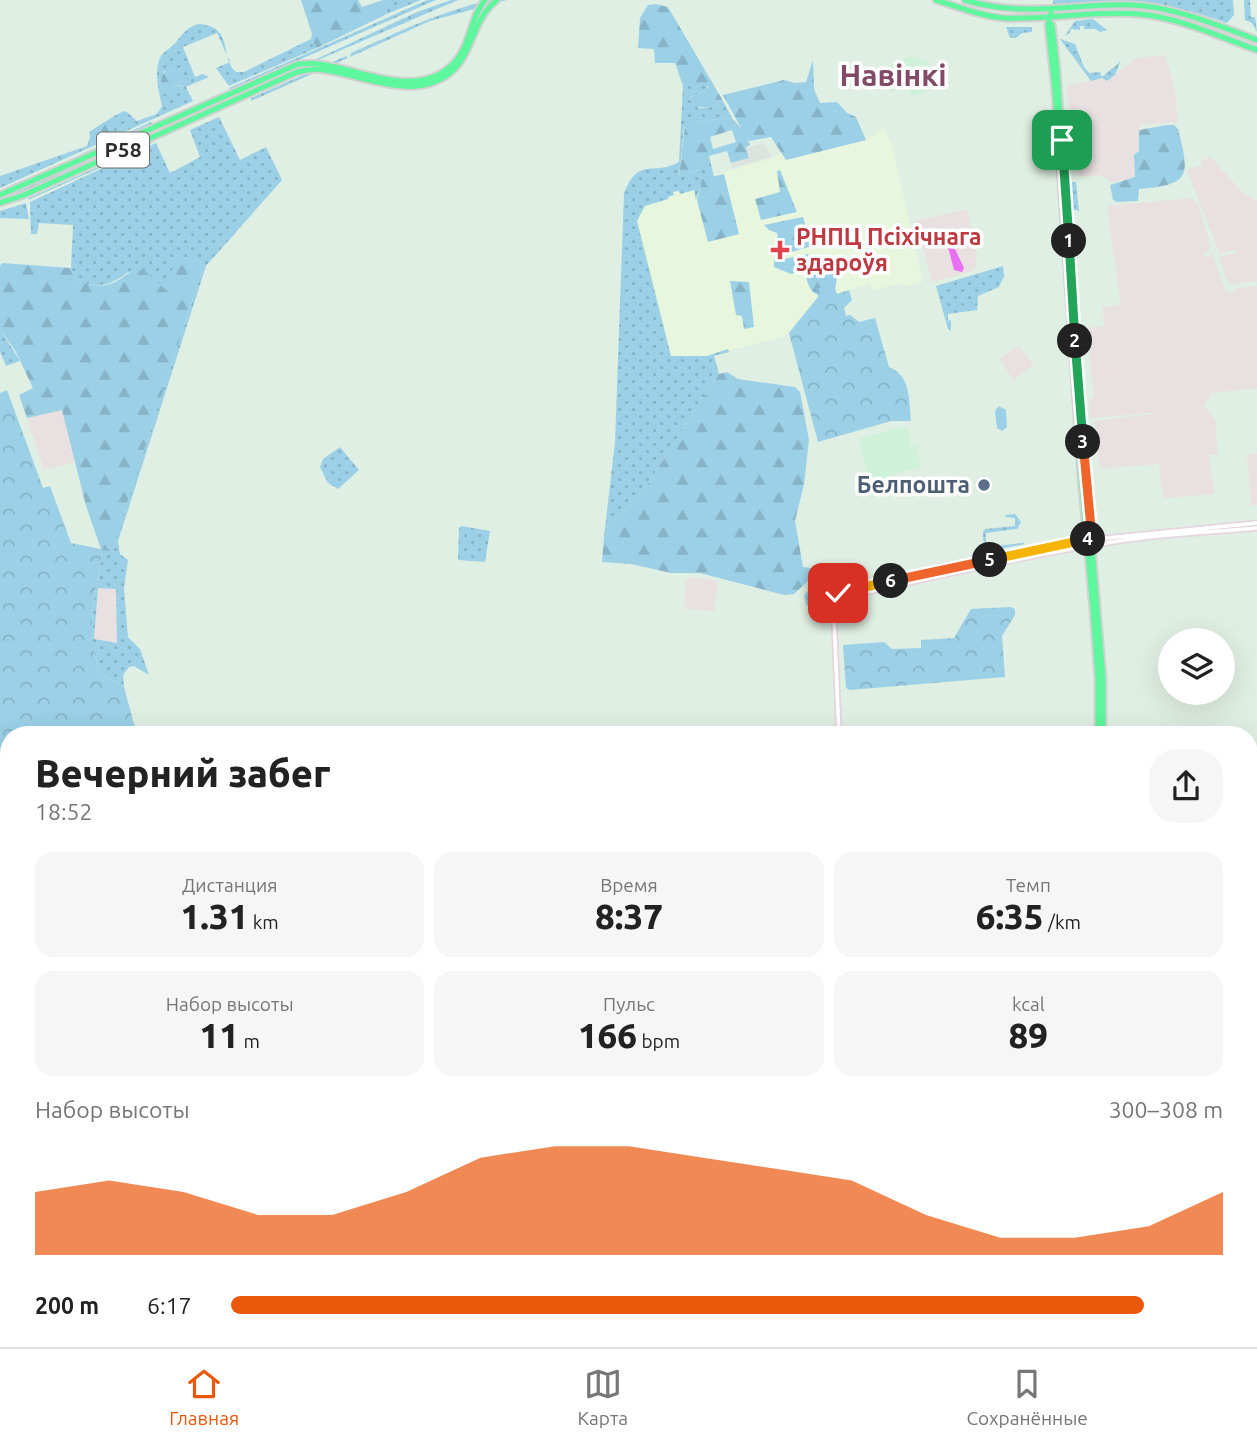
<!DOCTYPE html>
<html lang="ru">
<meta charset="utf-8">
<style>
body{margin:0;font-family:Ubuntu,sans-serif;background:#f6f6f6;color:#222;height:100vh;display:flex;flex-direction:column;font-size:26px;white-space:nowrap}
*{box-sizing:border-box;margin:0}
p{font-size:23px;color:#767676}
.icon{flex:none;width:38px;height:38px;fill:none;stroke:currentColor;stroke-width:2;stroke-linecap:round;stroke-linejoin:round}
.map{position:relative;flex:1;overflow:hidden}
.side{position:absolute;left:0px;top:726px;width:1258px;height:621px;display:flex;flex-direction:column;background:#fff;border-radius:28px 28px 0 0;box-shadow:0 7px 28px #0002}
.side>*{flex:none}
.buttons{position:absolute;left:1158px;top:628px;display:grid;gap:14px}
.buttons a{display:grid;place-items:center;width:77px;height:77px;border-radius:50%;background:#fff;box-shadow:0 7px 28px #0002;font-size:35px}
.pin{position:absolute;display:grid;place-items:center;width:60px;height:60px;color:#fff;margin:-30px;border-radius:14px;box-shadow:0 4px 10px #0006}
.km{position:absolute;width:35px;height:35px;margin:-18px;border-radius:50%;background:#222;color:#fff;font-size:19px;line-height:35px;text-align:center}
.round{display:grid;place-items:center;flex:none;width:74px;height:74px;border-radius:28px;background:#f6f6f6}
.summary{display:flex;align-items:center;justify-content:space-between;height:119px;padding:0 35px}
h1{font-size:38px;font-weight:800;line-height:52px}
.stats{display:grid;grid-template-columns:repeat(3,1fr);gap:10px;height:119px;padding:7px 35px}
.stats div{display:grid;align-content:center;border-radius:18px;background:#f6f6f6;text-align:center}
.stats b{font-size:35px;font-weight:800}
.stats small{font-size:19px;font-weight:400}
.stats p{font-size:19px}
.chart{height:196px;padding:14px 35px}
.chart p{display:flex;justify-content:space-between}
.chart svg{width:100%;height:126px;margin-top:7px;fill:#ea580c;opacity:.7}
ul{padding:0 35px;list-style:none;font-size:23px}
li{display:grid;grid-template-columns:112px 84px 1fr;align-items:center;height:52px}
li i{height:18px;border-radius:9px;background:#ea580c}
.tab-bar{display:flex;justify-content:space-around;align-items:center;height:98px;border-top:2px solid #e0e0e0;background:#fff;font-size:19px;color:#767676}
.tab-bar a{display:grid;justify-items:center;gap:4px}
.tab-bar .selected{color:#ea580c}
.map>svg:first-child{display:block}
.industrial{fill:#e8e0e1}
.education{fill:#cff1da}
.medical{fill:#e7f6dd}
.grass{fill:url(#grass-dots);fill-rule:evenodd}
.forest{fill:url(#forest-firs);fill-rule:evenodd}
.sand{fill:url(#sand-dots)}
.park{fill:url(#park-crowns)}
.plaza{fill:#dbe3dc}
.water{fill:url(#water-ripples)}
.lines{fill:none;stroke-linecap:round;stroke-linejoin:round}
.minor-casing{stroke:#e6d5de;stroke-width:7}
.major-casing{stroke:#d1d1d1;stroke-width:9}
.minor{stroke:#fff;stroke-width:3.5}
.major{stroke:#5df79d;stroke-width:5}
.split-1-casing{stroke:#fff;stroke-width:14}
.split-2-casing{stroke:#fff;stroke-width:14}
.split-3-casing{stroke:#fff;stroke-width:14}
.split-4-casing{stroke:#fff;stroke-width:14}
.split-5-casing{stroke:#fff;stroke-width:14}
.split-6-casing{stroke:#fff;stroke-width:14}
.split-7-casing{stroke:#fff;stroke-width:14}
.split-1{stroke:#22a559;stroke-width:9}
.split-2{stroke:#22a559;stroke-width:9}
.split-3{stroke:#22a559;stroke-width:9}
.split-4{stroke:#f0652b;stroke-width:9}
.split-5{stroke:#f5b400;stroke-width:9}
.split-6{stroke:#f0652b;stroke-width:9}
.split-7{stroke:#f5b400;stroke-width:9}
.health-dot{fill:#e0444e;stroke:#fff;stroke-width:2.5}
.service-dot{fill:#5c6f8a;stroke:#fff;stroke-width:2.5}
.labels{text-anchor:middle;stroke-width:7;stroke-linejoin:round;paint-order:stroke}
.shield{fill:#fff;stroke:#6c6c6c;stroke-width:2}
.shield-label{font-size:21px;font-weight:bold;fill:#2d2d2d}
.health-label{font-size:23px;font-weight:bold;fill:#be3a42;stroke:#fff;text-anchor:start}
.service-label{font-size:23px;font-weight:bold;fill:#4e5e75;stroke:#fff;text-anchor:end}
.district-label{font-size:30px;font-weight:bold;fill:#814b68;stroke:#fff}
</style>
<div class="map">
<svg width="1257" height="1347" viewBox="0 0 1257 1347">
<defs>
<pattern id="grass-dots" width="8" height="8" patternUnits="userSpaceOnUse" patternTransform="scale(1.75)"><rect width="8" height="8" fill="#9bd0e7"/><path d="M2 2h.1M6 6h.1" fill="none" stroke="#86b3c6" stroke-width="1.8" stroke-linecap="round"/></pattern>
<pattern id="forest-firs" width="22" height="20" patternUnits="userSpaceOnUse" patternTransform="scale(1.75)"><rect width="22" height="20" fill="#9bd0e7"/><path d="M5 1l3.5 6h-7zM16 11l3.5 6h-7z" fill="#86b3c6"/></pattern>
<pattern id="sand-dots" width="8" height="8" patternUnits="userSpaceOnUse" patternTransform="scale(1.75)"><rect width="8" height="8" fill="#c2f4db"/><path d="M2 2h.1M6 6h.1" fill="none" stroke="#a7d2bc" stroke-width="1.8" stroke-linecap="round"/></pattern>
<pattern id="park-crowns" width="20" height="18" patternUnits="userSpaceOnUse" patternTransform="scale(1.75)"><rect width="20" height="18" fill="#9bd0e7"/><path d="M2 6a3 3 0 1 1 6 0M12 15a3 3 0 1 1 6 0" fill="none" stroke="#86b3c6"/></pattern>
<pattern id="water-ripples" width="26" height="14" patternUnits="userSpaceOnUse" patternTransform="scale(1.75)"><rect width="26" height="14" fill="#e970f4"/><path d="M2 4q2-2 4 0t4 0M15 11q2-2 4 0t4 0" fill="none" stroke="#bd5cc6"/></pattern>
</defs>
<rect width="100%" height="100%" fill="#e0efe3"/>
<path class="industrial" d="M1165,55l9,30 4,37 -39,3v27l-5,3 1,19 -2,5 -25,3 -1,-4 -7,-2v-4l-2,4h-20l-12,-90 37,-8 4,3 29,-23z
M1211,157l31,35 15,9v80l-22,3 -6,-1 -3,-4 -7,-22 18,-4 -1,-4 -16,5 -33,-84 16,-5 -2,-4z
M1192,198l7,9 12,39 -6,10 4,2 3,-6 14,41h6l4,-5 21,-2v102l-45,5 -8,13 11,14 3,34 -9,1 5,39 -51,4 -4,-34 -59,5 -6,-48 60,-7 -1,-2 -63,7 -1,-20 5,-1 -7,-70 18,-2 -3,-19 19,-2 -14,-99z
M967,209l9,42v16l-4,4 -40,11 -16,-61z
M1019,346l15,19 -21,15 -14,-22z
M62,409l13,53 -31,8 -17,-52z
M1247,454h10v51l-6,1z
M691,577l27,4 -4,30 -30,-2 2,-27z
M98,588l18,1 1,54 -23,-4z
M0,1017h9v71l-2,1 -5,-4 3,-11h-5z"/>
<path class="education" d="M911,56l16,5 8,21 -1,5 -17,8 -6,-1 -2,-4 -7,-2 -11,4 -9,-23z
M897,428h13l1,18 7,-1 2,23 -25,5 2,18 -26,6 -12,-58z"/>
<path class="medical" d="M832,104l25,18 9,17 18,-10 7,13 32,139 -19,6 -1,-4 -31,7 -2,-7 -34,11 -2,-10 -16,13 -33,39 -78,20h-36l-34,-135 8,-15 23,-7 5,-7 6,-1 1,3 14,-4 2,8 6,-19 74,-22z"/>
<path class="grass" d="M383,0h38l-34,14z
M427,0h9l-206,90 -1,-2z
M451,0h7l-182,78 141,-66z
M492,0h15l-77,21 -80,36 1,-4c46,-20 91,-43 141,-53z
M1053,0h180l1,15 -7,8c-61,-23 -110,-22 -174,-19z
M1244,0h6l1,17h4l2,15 -5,-9 -7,-3z
M1093,19l14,11 -7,2 -5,-3h-11v-3h-4v4l-9,-1 -1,4 -5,3 10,-15z
M198,24c37,2 21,33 38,48h8l67,-33 6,9 -88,38 -13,-18 14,-6 -13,-29 -34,14 12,30 8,-3 6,3 -23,10 7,14 -193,87v-12l87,-30 3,-9 16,-1 7,-7 1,-13 10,-5 3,1 10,9 20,-7 5,-8c-3,-14 -9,-36 -1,-50 4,-6 12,-9 16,-15 7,-9 10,-13 21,-17zM164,71h7l12,16 -9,-3 -3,9 -11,-2z
M1006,27h26v5l-10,1 -6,5h-6z
M1060,39l15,5 9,23 5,6 11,-1 1,4h3c4,-7 11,-7 17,-16l-6,15 -8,6 -5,-3 -11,3z
M346,56l2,2 -97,43v-3z
M706,85l2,4 -18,8 1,4 8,7 13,-1 11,-6 9,17 -34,3 -14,6 -5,50 16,-5 14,-16 5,21 -12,3 -6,20 -2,-10 -14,4 -1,-3 -6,1 1,3 -6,2v2l-23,7 -8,15 34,135h36l21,-7 1,3 -15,4 5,18 -72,111 -43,52 11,-95 9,-249c16,-38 28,-16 55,-31l4,-76z
M185,117l1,2 -186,82v-2z
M219,117l21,43 26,-13 16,33 -76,86 -88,275 2,13 8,6 -4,28 4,49 12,12 9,26 -15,-9 -5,1 -6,8 1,12 -24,-14c-15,-46 -5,-75 2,-120l-1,-4 10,2 93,-286 -14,-8 -6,1 -16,33 -40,-19c-20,15 -26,15 -50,10l-7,-14 2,-43 -34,-2 -2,11h-6l-1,-32 126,-59 14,30 30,-16 -10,-27zM98,588l18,1 1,54 -23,-4z
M151,122l1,2 -152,68z
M154,142l-10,6 -116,52 1,-2z
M1070,182h6l3,29 -8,-2z
M26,203l3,16 -29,-1v-7z
M1003,266l1,10 -5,11 -21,9 -1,14 -29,4v7l3,-1v11l-3,-2 -12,-43z
M0,329l20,32 -14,5 -6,-14z
M340,447l19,23 -21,19 -10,-6 -8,-16 3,-8z
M1015,514l6,8 -4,7 -31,4v14l37,-4 -1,-2 3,3 -41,8 -1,-20 2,-3 30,-3v-8l-10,-1 1,-2z
M461,526l29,5 -5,31 -27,-2 1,-32z
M809,590l16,5v6l-12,5 -7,-1 -2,-10z
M1250,1313l7,16v18h-140l1,-8h132z
M786,1339h11l10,5 18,-1 8,-4h23l-14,8h-44z
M976,1339h29l6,5 10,3h-39z"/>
<path class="forest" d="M301,0h57l4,7 21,-7 4,14 -70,34 -6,-9 1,-5z
M656,4l12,3 55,94 -11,6h-16l-5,-6 -1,-4 18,-8v-3h-25l-8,-23h-20l-1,-14 -16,-1 2,-30 8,-13z
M813,60l1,29 6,14 17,-1 10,11 9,4 10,23 -80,20 -15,-23 -22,4 -2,-3 3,7 -4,2 3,11 -18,5 -4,-12 -18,5 -14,16 -16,6 6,-53 13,-4 34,-3 9,10 -18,-33 61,-15 11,3 11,-1zM732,130l4,12 -23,7 -3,-12z
M167,69l18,13 1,5 -12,-3 -3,9 -8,1 -3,-3 2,-15z
M114,116v13l-13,11 -11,-3 -1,-5z
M1167,125h7l4,4c12,47 13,56 -39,60l-1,12 -21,1 -4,-2 -3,-15 25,-8 -1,-22 5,-4v-21z
M780,170l17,42 -36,8 -6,-21 25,-7 -3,-21z
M724,174l15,60 -31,8 -11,-42 5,-21z
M803,217l9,29 -24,7 -9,-5 -2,-15 -8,-3 -5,-5z
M808,254l4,4 17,2 8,17 -2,13c-21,10 -25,3 -30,-17l-6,-2 -8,3 -17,-7v-6z
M190,256l14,9 -93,287 -10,-3 -15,-43 -24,-96 -35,8 -8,-23 14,-7 -17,-36 -16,-23v-63l2,-3 69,5 7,14c12,2 23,6 35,1 15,-7 11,-12 31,-13l23,21 7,-30z
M730,281l19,1 5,45 -10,2 -2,-13 -6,-1z
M727,372l11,7 57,8 5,5 9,48 -5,44 -9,37 8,46 15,2 4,4 -1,5 -7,5 -5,-3 -15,14 -10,1 -84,-22h-29l-40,-9 -29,-2 2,-25 43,-52 72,-111z
M412,1339h26l-5,8h-21z
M457,1339h54v8h-61z
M1140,1339h63l-10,8h-56z"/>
<path class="sand" d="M761,1339h25l12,8h-31z"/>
<path class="park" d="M833,283l4,11 12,-4 3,10 -8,8 2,8 4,-1 9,7 16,-4 14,49c22,9 20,33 22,54h-20l-73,21 -29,-109 29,-36 -1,-8z
M7,390l36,98 7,-2 21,57 30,6 1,4c-7,44 -17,74 -2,120l24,14 13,48h-128v221l-9,-1v-562z
M999,406l7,4 1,17 -5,4 -5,-3 -2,-17z
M1010,607l5,2v6l-13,21 3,41 -155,13 -4,-2 -3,-43 41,-3 8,7 29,-1v-8l33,-2 17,-29z
M1250,1154l7,5v56l-7,-1z"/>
<path class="plaza" d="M764,143l8,14 -40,11 -1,-5 18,-5 -3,-10z"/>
<path class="water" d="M948,247l7,2 9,19 -2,4 -8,-2z
M1250,1214l7,1v114l-7,-16z
M623,1339h138l6,8h-144z
M856,1339h120l6,8h-140z
M1005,1339h113l-1,8h-96l-10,-3z"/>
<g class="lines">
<defs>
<path id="minor" d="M833,600c97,-22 193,-45 292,-60 43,-6 88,-8 132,-12
M839,735l-6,-141 254,-54 170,-17
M0,993l9,1
M231,1347l1,-8"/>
<path id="major" d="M936,0c22,7 45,16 68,18 45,2 90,-8 135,-4 42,4 78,22 118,36
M965,0c58,18 109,3 167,5 43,2 85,20 125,35
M1052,9l-4,16 7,66 26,384 12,135 5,68v57
M1049,22l3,3 5,45 21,315 25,293v57
M0,195l298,-131c7,0 14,-1 21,0 42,5 99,37 135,-1 17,-18 16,-45 31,-63
M0,203l24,-8 273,-123c9,-2 18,-4 27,-2 40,5 90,33 127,2 23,-20 21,-53 46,-72
M1250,837h7
M1250,845h7"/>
</defs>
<use href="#minor" class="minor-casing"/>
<use href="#major" class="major-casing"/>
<use href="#minor" class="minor"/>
<use href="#major" class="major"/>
</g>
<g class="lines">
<defs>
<path id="split-1" d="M1062,140l7,101"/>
<path id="split-2" d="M1069,241l6,100"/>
<path id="split-3" d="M1075,341l8,101"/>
<path id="split-4" d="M1083,442l9,97h-4"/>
<path id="split-5" d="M990,560l98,-21"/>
<path id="split-6" d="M891,581l99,-21"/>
<path id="split-7" d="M838,593l53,-12"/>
</defs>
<use href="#split-1" class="split-1-casing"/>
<use href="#split-2" class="split-2-casing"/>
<use href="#split-3" class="split-3-casing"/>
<use href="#split-4" class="split-4-casing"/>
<use href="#split-5" class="split-5-casing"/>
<use href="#split-6" class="split-6-casing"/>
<use href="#split-7" class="split-7-casing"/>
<use href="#split-1" class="split-1"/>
<use href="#split-2" class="split-2"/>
<use href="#split-3" class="split-3"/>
<use href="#split-4" class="split-4"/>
<use href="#split-5" class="split-5"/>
<use href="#split-6" class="split-6"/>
<use href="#split-7" class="split-7"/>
</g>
<path class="health-dot" d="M776.5 239.5h7v7h7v7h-7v7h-7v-7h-7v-7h7z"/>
<circle class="service-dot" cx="984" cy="485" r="7"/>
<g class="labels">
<rect class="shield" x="97" y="132.5" width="52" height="35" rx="5"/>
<g class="shield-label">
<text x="123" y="157">Р58</text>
</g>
<g class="health-label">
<text x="796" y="245">РНПЦ Псіхічнага<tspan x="796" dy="26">здароўя</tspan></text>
</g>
<g class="service-label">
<text x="970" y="493">Белпошта</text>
</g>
<g class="district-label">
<text x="893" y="86">Навінкі</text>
</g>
</g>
</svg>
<div class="buttons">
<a><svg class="icon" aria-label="layers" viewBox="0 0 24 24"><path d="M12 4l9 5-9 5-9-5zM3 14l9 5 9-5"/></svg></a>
</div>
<div class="pin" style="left:1062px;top:140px;background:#1e9e55"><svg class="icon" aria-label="arrive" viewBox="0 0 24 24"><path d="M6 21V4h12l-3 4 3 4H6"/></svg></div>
<div class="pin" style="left:838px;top:593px;background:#d93025"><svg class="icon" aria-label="check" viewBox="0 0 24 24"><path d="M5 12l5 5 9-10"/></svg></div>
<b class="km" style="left:1069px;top:241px">1</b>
<b class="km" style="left:1075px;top:341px">2</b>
<b class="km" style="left:1083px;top:442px">3</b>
<b class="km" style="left:1088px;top:539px">4</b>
<b class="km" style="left:990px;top:560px">5</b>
<b class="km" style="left:891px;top:581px">6</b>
<section class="side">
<div class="summary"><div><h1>Вечерний забег</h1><p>18:52</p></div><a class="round"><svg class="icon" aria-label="share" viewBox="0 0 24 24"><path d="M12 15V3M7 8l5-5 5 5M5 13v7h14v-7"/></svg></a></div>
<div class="stats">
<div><p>Дистанция</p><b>1.31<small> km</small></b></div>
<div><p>Время</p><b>8:37</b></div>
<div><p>Темп</p><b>6:35<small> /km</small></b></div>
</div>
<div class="stats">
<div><p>Набор высоты</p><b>11<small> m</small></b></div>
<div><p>Пульс</p><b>166<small> bpm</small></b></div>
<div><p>kcal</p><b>89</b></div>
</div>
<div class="chart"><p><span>Набор высоты</span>300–308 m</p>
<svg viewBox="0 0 160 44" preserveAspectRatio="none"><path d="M0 44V22L10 18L20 22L30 30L40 30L50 22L60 10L70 6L80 6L90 10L100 14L110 18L120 30L130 38L140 38L150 34L160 22V44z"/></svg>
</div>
<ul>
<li><b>200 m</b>6:17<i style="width:92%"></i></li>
</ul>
</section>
</div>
<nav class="tab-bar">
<a class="selected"><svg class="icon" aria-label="home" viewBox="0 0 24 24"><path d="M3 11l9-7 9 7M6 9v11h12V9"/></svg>Главная</a>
<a><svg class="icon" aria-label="map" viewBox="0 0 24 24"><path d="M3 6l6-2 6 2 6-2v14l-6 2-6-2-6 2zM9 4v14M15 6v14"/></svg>Карта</a>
<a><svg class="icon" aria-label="saved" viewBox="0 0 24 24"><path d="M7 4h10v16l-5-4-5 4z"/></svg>Сохранённые</a>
</nav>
